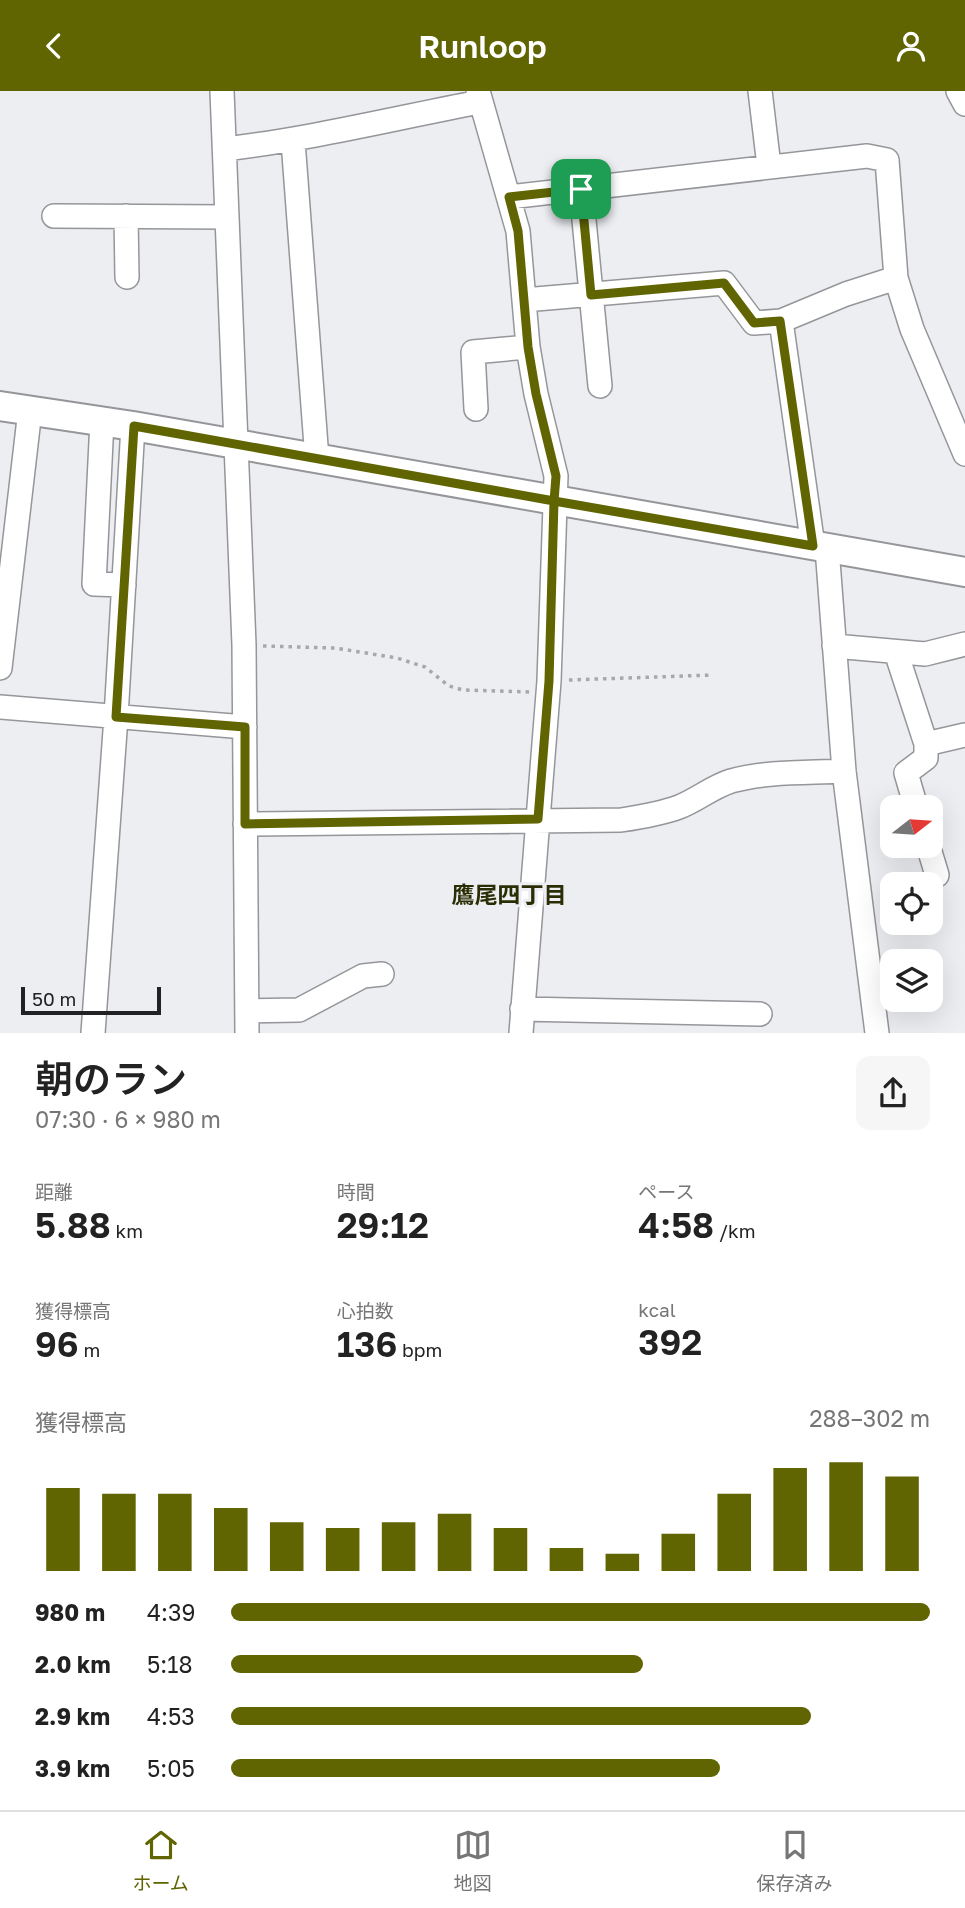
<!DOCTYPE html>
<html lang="ja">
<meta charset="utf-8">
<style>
body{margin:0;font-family:"Golos Text","Noto Sans JP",sans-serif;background:#f6f6f6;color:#222;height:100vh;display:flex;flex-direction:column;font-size:26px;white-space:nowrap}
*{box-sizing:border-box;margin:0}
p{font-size:23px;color:#767676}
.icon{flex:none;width:38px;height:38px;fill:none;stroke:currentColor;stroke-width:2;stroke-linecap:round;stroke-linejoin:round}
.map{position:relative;height:942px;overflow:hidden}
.details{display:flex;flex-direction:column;background:#fff;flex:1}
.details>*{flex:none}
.needle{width:46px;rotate:73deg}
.fabs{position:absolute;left:880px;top:704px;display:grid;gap:14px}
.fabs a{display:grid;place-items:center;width:63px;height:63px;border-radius:14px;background:#fff;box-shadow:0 7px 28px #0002;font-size:35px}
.scale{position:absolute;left:21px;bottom:18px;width:140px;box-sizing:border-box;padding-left:7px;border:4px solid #222224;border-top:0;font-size:19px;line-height:24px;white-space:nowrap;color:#222224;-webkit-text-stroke:5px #eceef2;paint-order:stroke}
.pin{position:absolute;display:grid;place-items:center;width:60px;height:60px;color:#fff;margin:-30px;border-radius:14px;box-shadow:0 4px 10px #0006}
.round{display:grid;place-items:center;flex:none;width:74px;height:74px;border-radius:14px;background:#f6f6f6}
.summary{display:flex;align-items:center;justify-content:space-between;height:119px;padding:0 35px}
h1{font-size:38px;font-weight:600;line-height:52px}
.metrics{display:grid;grid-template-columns:repeat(3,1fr);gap:10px;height:119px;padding:7px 35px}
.metrics div{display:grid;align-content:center}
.metrics b{font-size:35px;font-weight:600}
.metrics small{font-size:19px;font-weight:400}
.metrics p{font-size:19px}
.chart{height:196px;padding:14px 35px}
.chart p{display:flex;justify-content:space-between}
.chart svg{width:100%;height:126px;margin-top:7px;stroke:#606502;stroke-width:6}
ul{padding:0 35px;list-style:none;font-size:23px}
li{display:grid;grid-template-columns:112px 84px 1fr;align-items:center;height:52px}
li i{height:18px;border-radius:9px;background:#606502}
header{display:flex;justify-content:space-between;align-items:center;height:91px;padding:0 35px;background:#606502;color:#fff;font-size:32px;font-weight:600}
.menu{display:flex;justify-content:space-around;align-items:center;height:98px;border-top:2px solid #e0e0e0;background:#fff;font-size:19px;color:#767676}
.menu a{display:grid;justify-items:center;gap:4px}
.menu .current{color:#606502}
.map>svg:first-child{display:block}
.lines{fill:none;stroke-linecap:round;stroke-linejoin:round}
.minor-casing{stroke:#95969a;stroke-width:26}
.tertiary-casing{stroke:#95969a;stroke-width:32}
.path{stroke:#a6a8ab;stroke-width:3.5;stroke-dasharray:3.5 5;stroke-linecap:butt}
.minor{stroke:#fff;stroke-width:23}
.tertiary{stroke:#fff;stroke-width:28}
.route-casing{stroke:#fff;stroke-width:14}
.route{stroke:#606502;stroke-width:9}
.labels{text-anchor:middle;stroke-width:6;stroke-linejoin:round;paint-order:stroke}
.neighbourhood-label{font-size:23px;font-weight:bold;fill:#2b2e04;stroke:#eceef2}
</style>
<header><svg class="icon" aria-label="back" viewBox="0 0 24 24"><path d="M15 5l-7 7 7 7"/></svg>Runloop<svg class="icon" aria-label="person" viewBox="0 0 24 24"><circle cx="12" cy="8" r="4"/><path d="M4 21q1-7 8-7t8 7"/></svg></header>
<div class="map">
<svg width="965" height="942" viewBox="0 0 965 942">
<rect width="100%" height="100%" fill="#eceef2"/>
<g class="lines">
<defs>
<path id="minor" d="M222,0l22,554 3,388
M478,0l40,140 10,116 8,47 20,82 -7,205 -28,352
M760,0l9,75
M958,0l7,13
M293,50l24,318
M225,58c86,-10 170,-31 255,-47
M581,98l19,197
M509,106l358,-41 20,4 9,118 16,51 53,125
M54,125l173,1
M126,125l1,61
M524,209l200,-17 30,40 27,-2 32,225
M781,230l65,-27 50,-16
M476,318l-3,-57 55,-5
M102,330l-8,163 30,1
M827,457l17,223 33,262
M834,555l91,8 40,-10
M896,561l30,92 39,-9
M0,577l30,-258
M0,616l245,20
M916,716l-10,-34 20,-15v-14
M245,733l376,-4c20,-3 39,-6 58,-13 18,-7 33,-20 52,-26 36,-10 76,-8 113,-10
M928,754l9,30
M522,918l238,5
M247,920l52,-1 64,-34 19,-2
M93,942l23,-316 17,-291"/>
<path id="tertiary" d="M0,315l133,20 832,146"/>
</defs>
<use href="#minor" class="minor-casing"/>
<use href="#tertiary" class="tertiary-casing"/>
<path class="path" d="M263,555l72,2 62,10 28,9 24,19 14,4 67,2
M569,589l144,-5"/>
<use href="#minor" class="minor"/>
<use href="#tertiary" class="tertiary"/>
</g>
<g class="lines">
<defs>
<path id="route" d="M581,98l-72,8 9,34 10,116 8,47 20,82 -2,25 -420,-75 -18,291 129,10v97l293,-5 11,-138 5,-180 259,45 -33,-225 -26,2 -30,-40 -133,12 -10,-106"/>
</defs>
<use href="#route" class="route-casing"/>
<use href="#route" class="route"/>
</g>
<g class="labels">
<g class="neighbourhood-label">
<text x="509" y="812">鷹尾四丁目</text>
</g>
</g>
</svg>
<div class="fabs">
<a><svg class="needle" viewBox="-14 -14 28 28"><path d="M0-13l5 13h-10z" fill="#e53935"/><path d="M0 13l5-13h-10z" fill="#767676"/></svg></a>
<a><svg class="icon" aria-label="locate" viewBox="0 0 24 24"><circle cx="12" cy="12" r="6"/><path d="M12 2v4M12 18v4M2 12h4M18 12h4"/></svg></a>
<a><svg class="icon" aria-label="layers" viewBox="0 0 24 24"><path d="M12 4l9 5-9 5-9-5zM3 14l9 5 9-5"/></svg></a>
</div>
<div class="scale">50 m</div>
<div class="pin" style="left:581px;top:98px;background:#1e9e55"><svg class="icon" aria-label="arrive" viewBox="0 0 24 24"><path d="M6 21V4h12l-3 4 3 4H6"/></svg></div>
</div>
<section class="details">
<div class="summary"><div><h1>朝のラン</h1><p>07:30 · 6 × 980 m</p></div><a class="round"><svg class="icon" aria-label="share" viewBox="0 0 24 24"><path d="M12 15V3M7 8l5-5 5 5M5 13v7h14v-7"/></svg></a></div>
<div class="metrics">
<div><p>距離</p><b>5.88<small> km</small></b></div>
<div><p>時間</p><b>29:12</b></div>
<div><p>ペース</p><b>4:58<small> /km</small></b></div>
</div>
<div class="metrics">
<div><p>獲得標高</p><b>96<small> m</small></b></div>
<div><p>心拍数</p><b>136<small> bpm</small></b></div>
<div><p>kcal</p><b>392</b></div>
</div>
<div class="chart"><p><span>獲得標高</span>288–302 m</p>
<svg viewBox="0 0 160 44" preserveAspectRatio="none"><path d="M5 44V15M15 44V17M25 44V17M35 44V22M45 44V27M55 44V29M65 44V27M75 44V24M85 44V29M95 44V36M105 44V38M115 44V31M125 44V17M135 44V8M145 44V6M155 44V11"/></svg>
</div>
<ul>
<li><b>980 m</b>4:39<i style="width:100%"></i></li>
<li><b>2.0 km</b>5:18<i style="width:59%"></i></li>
<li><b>2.9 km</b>4:53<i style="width:83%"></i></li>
<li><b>3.9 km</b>5:05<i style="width:70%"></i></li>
</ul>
</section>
<nav class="menu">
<a class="current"><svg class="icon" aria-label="home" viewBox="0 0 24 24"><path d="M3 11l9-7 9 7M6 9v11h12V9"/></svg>ホーム</a>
<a><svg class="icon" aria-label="map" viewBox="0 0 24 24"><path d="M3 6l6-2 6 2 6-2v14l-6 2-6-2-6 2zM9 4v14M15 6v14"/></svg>地図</a>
<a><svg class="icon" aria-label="saved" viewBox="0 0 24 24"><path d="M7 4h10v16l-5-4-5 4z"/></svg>保存済み</a>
</nav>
